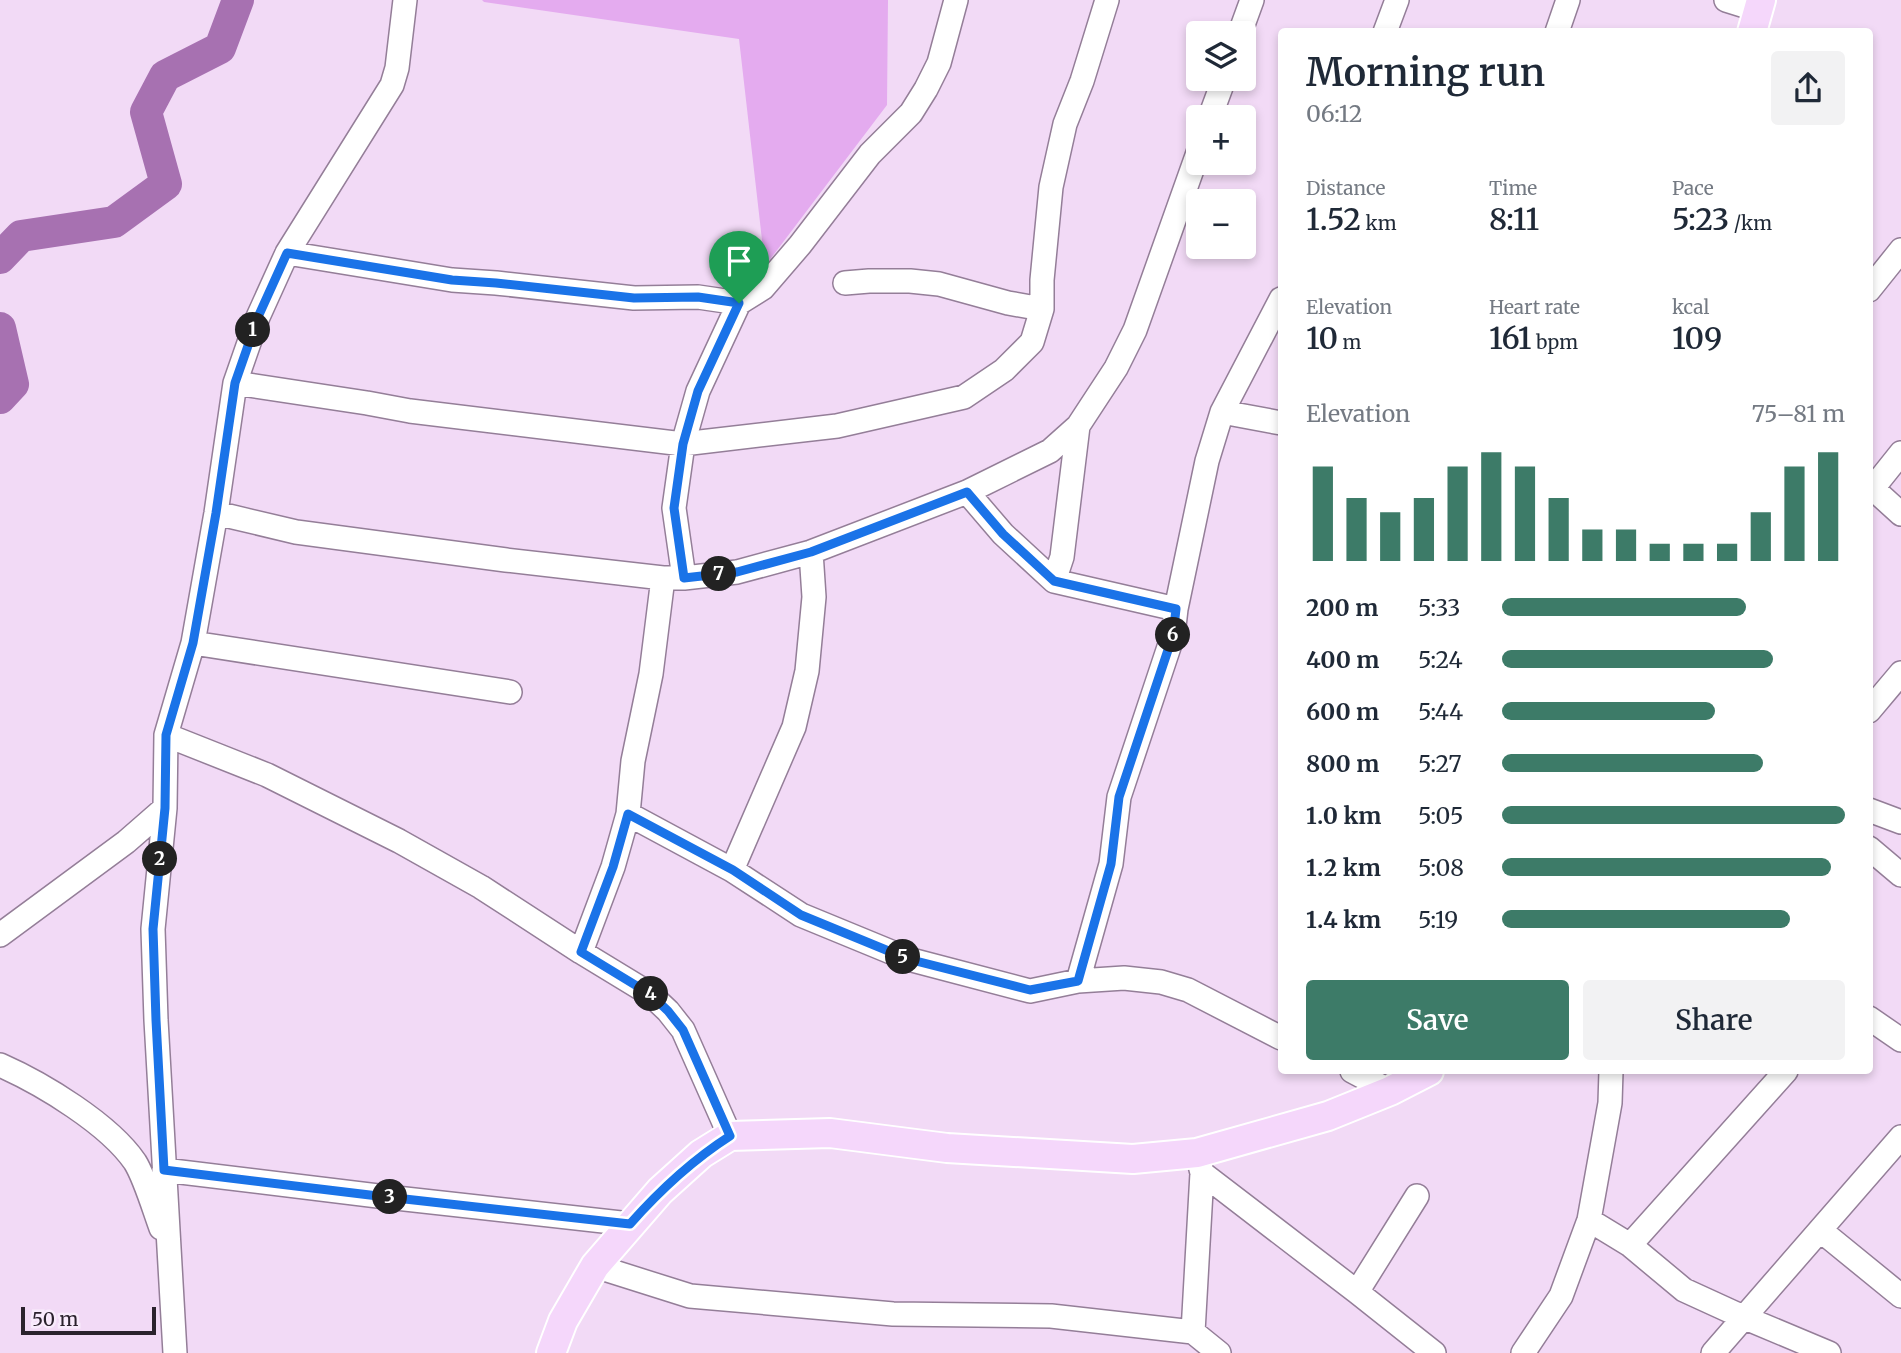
<!DOCTYPE html>
<meta charset="utf-8">
<style>
body{margin:0;font-family:Merriweather,serif;background:#f2f2f3;color:#1f2937;height:100vh;display:flex;flex-direction:column;font-size:26px;white-space:nowrap}
*{box-sizing:border-box;margin:0}
p{font-size:23px;color:#747a83}
.icon{flex:none;width:38px;height:38px;fill:none;stroke:currentColor;stroke-width:2;stroke-linecap:round;stroke-linejoin:round}
.map{position:relative;flex:1;overflow:hidden}
.drawer{position:absolute;left:1278px;top:28px;width:595px;height:1046px;display:flex;flex-direction:column;background:#fff;border-radius:7px;box-shadow:0 4px 10px #0003}
.drawer>*{flex:none}
.buttons{position:absolute;left:1186px;top:21px;display:grid;gap:14px}
.buttons a{display:grid;place-items:center;width:70px;height:70px;border-radius:7px;background:#fff;box-shadow:0 4px 10px #0003;font-size:35px}
.scale{position:absolute;left:21px;bottom:18px;width:135px;box-sizing:border-box;padding-left:7px;border:4px solid #2b222d;border-top:0;font-size:19px;line-height:24px;white-space:nowrap;color:#2b222d;-webkit-text-stroke:5px #f9ebfc;paint-order:stroke}
.pin{position:absolute;display:grid;place-items:center;width:60px;height:60px;color:#fff;margin:-72px -30px;border-radius:50% 50% 50% 0;rotate:-45deg;box-shadow:0 0 7px #0007}
.pin .icon{rotate:45deg}
.km{position:absolute;width:35px;height:35px;margin:-18px;border-radius:50%;background:#222;color:#fff;font-size:19px;line-height:35px;text-align:center}
.round{display:grid;place-items:center;flex:none;width:74px;height:74px;border-radius:7px;background:#f2f2f3}
.headline{display:flex;align-items:center;justify-content:space-between;height:119px;padding:0 28px}
h1{font-size:38px;font-weight:600;line-height:52px}
.stats{display:grid;grid-template-columns:repeat(3,1fr);gap:10px;height:119px;padding:7px 28px}
.stats div{display:grid;align-content:center}
.stats b{font-size:30px;font-weight:600}
.stats small{font-size:19px;font-weight:400}
.stats p{font-size:19px}
.chart{height:196px;padding:14px 28px}
.chart p{display:flex;justify-content:space-between}
.chart svg{width:100%;height:126px;margin-top:7px;stroke:#3d7b68;stroke-width:6}
.cta{display:flex;gap:14px;margin-top:auto;padding:14px 28px}
.cta a{flex:1;height:80px;border-radius:7px;background:#3d7b68;color:#fff;font-size:28px;font-weight:600;line-height:80px;text-align:center}
.cta a+a{background:#f2f2f3;color:#1f2937}
ul{padding:0 28px;list-style:none;font-size:23px}
li{display:grid;grid-template-columns:112px 84px 1fr;align-items:center;height:52px}
li i{height:18px;border-radius:9px;background:#3d7b68}
.map>svg:first-child{display:block}
.green{fill:#e4abef}
.lines{fill:none;stroke-linecap:round;stroke-linejoin:round}
.river{stroke:#a771b1;stroke-width:32}
.minor-casing{stroke:#947e98;stroke-width:26}
.major-casing{stroke:#fff;stroke-width:32}
.minor{stroke:#fff;stroke-width:23}
.major{stroke:#f5d7fb;stroke-width:28}
.route-casing{stroke:#fff;stroke-width:14}
.route{stroke:#1a73e8;stroke-width:9}
</style>
<div class="map">
<svg width="1901" height="1353" viewBox="0 0 1901 1353">
<rect width="100%" height="100%" fill="#f2daf6"/>
<path class="green" d="M482,0h406l-1,105 -122,161 -26,-227 -255,-37z"/>
<g class="lines">
<path class="river" d="M0,258l21,-22 93,-14 52,-38 -20,-72 19,-36 55,-28 18,-48
M0,328l13,56 -13,14"/>
<defs>
<path id="minor" d="M956,0l-17,63 -13,26 -15,24 -41,41 -70,91 -37,43 -24,15 -41,88 -15,53 -9,64 10,70 53,-6 74,-20 156,-60 83,-41 28,-25 38,-58 19,-38 64,-180
M1726,0l32,10
M1385,32l12,-32
M1557,32l11,-32
M1240,33l12,-33
M1210,117l14,-38
M287,253l165,27 44,3 138,15 64,-1 41,6
M845,283l24,-2h41l29,3 69,19 34,6
M1869,290l32,-40
M235,383l132,20 43,8 273,33 154,-18 127,-29 40,-27 28,-28 10,-33v-29l9,-93 14,-63 17,-43 25,-81
M1222,412l59,11
M1869,485l32,29
M967,492l36,42 51,47 122,28
M1869,493l32,-40
M216,513l80,19 210,28 157,18h21
M1054,581l8,-24 16,-131
M193,643l317,49
M1869,711l32,-38
M166,735l101,40 132,66 82,46 100,65 69,42 18,17 15,19 47,106
M1869,810l32,12
M628,814l104,56 69,45 107,44 122,32 48,-10 46,-3 37,4 27,8 93,48
M1869,848l32,27
M732,870l62,-143 13,-56 7,-74 -3,-45
M0,935l126,-93 39,-34
M581,952l32,-85 15,-53 5,-53 18,-87 12,-96
M1078,981l33,-117 8,-67 54,-162 3,-26 31,-148 15,-49 59,-113
M1869,1018l32,22
M0,1065c43,19 109,59 135,97 10,16 19,47 26,66
M1352,1071l38,20
M1197,1153l5,20 155,119 77,61
M164,1170l214,26 252,28
M1589,1220l41,25 54,45 59,27 86,36
M1820,1230l81,66
M1630,1245l156,-174
M595,1266l95,30 203,18 158,2 142,16 26,21
M1357,1292l60,-96
M1193,1332l9,-159
M175,1353l-19,-333 -3,-91 12,-121 1,-73 27,-92 23,-130 19,-130 23,-66 29,-64 105,-168 5,-17 8,-68
M1523,1353l38,-57 28,-76 21,-117 1,-32
M1713,1353l188,-216"/>
<path id="major" d="M1752,32l9,-32
M551,1353l12,-32 32,-55 65,-75 41,-37 29,-18 100,-3 117,15 186,11 64,-6 131,-37 62,-25 39,-20"/>
</defs>
<use href="#minor" class="minor-casing"/>
<use href="#major" class="major-casing"/>
<use href="#minor" class="minor"/>
<use href="#major" class="major"/>
</g>
<g class="lines">
<defs>
<path id="route" d="M287,253l165,27 44,3 138,15 64,-1 41,6 -41,88 -15,53 -9,64 10,70 53,-6 74,-20 156,-60 36,42 51,47 122,28 -3,26 -54,162 -8,67 -33,117 -48,9 -122,-31 -107,-44 -68,-45 -105,-56 -15,53 -32,85 69,42 18,17 15,19 47,106c-39,25 -69,53 -100,88l-252,-28 -214,-26 -8,-150 -3,-91 12,-121 1,-73 27,-92 23,-130 19,-130 23,-66z"/>
</defs>
<use href="#route" class="route-casing"/>
<use href="#route" class="route"/>
</g>
</svg>
<div class="buttons">
<a><svg class="icon" aria-label="layers" viewBox="0 0 24 24"><path d="M12 4l9 5-9 5-9-5zM3 14l9 5 9-5"/></svg></a>
<a>+</a>
<a>−</a>
</div>
<div class="scale">50 m</div>
<div class="pin" style="left:739px;top:303px;background:#1e9e55"><svg class="icon" aria-label="arrive" viewBox="0 0 24 24"><path d="M6 21V4h12l-3 4 3 4H6"/></svg></div>
<b class="km" style="left:253px;top:330px">1</b>
<b class="km" style="left:160px;top:859px">2</b>
<b class="km" style="left:390px;top:1197px">3</b>
<b class="km" style="left:651px;top:994px">4</b>
<b class="km" style="left:903px;top:957px">5</b>
<b class="km" style="left:1173px;top:635px">6</b>
<b class="km" style="left:719px;top:574px">7</b>
<section class="drawer">
<div class="headline"><div><h1>Morning run</h1><p>06:12</p></div><a class="round"><svg class="icon" aria-label="share" viewBox="0 0 24 24"><path d="M12 15V3M7 8l5-5 5 5M5 13v7h14v-7"/></svg></a></div>
<div class="stats">
<div><p>Distance</p><b>1.52<small> km</small></b></div>
<div><p>Time</p><b>8:11</b></div>
<div><p>Pace</p><b>5:23<small> /km</small></b></div>
</div>
<div class="stats">
<div><p>Elevation</p><b>10<small> m</small></b></div>
<div><p>Heart rate</p><b>161<small> bpm</small></b></div>
<div><p>kcal</p><b>109</b></div>
</div>
<div class="chart"><p><span>Elevation</span>75–81 m</p>
<svg viewBox="0 0 160 44" preserveAspectRatio="none"><path d="M5 44V11M15 44V22M25 44V27M35 44V22M45 44V11M55 44V6M65 44V11M75 44V22M85 44V33M95 44V33M105 44V38M115 44V38M125 44V38M135 44V27M145 44V11M155 44V6"/></svg>
</div>
<ul>
<li><b>200 m</b>5:33<i style="width:71%"></i></li>
<li><b>400 m</b>5:24<i style="width:79%"></i></li>
<li><b>600 m</b>5:44<i style="width:62%"></i></li>
<li><b>800 m</b>5:27<i style="width:76%"></i></li>
<li><b>1.0 km</b>5:05<i style="width:100%"></i></li>
<li><b>1.2 km</b>5:08<i style="width:96%"></i></li>
<li><b>1.4 km</b>5:19<i style="width:84%"></i></li>
</ul>
<div class="cta"><a>Save</a><a>Share</a></div>
</section>
</div>
